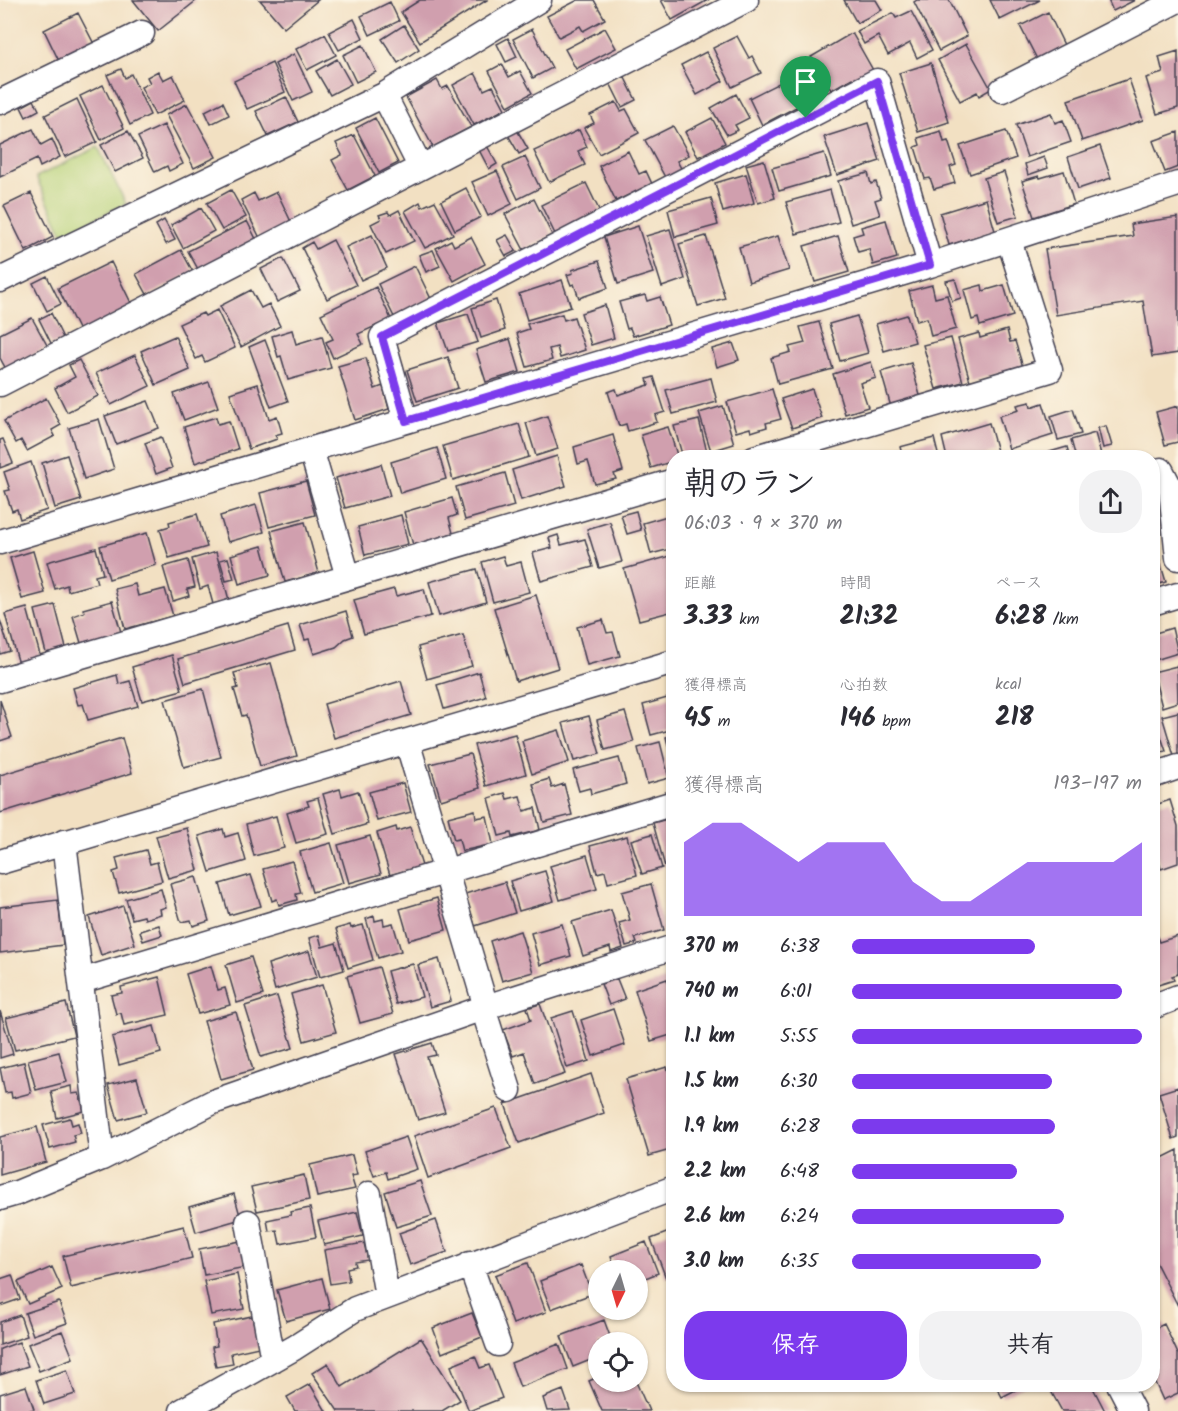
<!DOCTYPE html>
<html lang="ja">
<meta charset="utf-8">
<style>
body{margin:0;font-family:Kalam,"Klee One",sans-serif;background:#f2f2f3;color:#2b2b33;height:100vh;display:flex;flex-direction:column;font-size:22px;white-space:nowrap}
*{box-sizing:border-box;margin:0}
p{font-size:20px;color:#7c7c81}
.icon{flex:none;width:33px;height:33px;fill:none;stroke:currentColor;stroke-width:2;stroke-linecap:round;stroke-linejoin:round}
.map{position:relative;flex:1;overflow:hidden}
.side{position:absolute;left:666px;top:450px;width:494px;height:942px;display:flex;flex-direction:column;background:#fff;border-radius:24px;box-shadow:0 2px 4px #0004}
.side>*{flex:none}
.needle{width:39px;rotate:185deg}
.controls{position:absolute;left:588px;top:1260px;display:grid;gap:12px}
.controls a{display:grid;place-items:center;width:60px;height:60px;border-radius:50%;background:#fff;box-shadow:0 2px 4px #0004;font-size:30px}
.pin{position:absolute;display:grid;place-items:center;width:51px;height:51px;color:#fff;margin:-62px -26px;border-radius:50% 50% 50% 0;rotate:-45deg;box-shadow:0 0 6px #0007}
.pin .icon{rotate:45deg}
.round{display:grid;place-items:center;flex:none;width:63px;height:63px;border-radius:24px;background:#f2f2f3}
.head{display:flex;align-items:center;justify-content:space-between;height:102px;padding:0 18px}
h1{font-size:33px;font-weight:700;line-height:45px}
.figures{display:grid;grid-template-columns:repeat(3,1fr);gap:9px;height:102px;padding:6px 18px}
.figures div{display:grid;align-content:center}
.figures b{font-size:26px;font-weight:700}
.figures small{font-size:16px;font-weight:400}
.figures p{font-size:16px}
.chart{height:168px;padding:12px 18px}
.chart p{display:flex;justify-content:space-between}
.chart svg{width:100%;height:108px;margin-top:6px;fill:#7c3aed;opacity:.7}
.cta{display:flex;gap:12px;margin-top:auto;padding:12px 18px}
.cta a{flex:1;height:69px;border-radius:24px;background:#7c3aed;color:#fff;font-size:24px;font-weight:700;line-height:69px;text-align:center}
.cta a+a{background:#f2f2f3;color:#2b2b33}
ul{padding:0 18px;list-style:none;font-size:20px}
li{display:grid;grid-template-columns:96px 72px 1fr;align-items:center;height:45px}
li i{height:15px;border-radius:8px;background:#7c3aed}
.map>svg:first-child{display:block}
.green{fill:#b6d177;stroke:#6c7a59;stroke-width:1.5}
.building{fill:#d09fae}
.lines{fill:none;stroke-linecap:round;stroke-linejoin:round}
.street-casing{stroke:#413e4f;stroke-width:27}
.street{stroke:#fff;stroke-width:24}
.route-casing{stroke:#fff;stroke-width:12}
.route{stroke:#7c3aed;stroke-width:8}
</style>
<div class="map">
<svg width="1178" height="1411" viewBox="0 0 1178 1411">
<rect width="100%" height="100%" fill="#fcf5e5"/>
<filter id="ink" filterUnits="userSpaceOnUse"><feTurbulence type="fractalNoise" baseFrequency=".0167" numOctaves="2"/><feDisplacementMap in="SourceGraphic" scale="12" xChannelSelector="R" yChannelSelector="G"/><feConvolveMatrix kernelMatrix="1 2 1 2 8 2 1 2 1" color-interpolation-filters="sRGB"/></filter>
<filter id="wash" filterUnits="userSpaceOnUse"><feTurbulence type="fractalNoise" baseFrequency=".008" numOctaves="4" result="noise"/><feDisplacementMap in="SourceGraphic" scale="24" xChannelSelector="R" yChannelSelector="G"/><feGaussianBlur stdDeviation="1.35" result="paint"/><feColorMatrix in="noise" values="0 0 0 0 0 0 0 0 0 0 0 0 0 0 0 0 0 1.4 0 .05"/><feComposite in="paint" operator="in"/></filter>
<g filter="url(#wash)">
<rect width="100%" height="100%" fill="#f2e0c2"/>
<path class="green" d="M98,147l28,57 -63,30 -27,-57z"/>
<g id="blocks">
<path class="building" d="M133,0h64l-39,31z
M260,0h58l-34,28z
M420,0h67l-67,42 -19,-30z
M578,0h16l11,19 -22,12 -3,-5 -21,11 -12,-21z
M661,0h47l-36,20z
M844,0h32l6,10 -25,13z
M917,0h32l18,36 -28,15 -25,-49z
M990,0h50l-40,20z
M1108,0h27l-22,11z
M390,2l9,19 -29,14 -9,-19z
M911,11l21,39 -15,8 -7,-15 -22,12 -10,-19 -14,8 -7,-13 36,-18 3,5z
M1048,12l17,35 -27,14 -18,-35z
M78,13l16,31 -35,17 -15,-31z
M354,19l9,19 -24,12 -10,-18z
M404,25l15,24 -21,14 -16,-24z
M605,28l11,20 -40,21 -11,-20z
M532,29l20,39 -19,10 -20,-39z
M852,33l22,39 -19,11 -3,-5 -21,12 -20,-33z
M325,34l11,21 -29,15 -11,-21z
M737,36l12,22 3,-2 9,17 -29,14 -19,-39z
M508,38l9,19 -11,5 -9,-18z
M966,44l25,45 -12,7 -2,-4 -17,9 -22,-41z
M363,45l13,27 -20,10 -13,-27z
M1178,51v57l-21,6 -11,-36 17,-5 -4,-16z
M706,52l17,29 -26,14 -16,-30z
M294,54l18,38 -19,9 -18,-37z
M337,59l14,25 -21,11 -14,-24z
M272,63l13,29 -38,17 -13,-28z
M931,63l18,59 -31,10 -19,-59z
M502,64l7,13 11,-6 12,22 -24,13 -19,-35z
M121,69l4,9 6,-4 19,41 -20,10 -23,-50z
M158,71l5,9 10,-5 12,25 -30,15 -14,-28 9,-4 -3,-6z
M475,73l9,17 9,-4 12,23 -31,16 -21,-40z
M624,76l12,24 -14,7 -12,-24z
M787,79l13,26 -38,20 -13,-27z
M1129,79l14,41 -61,21 -14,-41z
M437,80l5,9 6,-3 23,41 -38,20 -27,-50z
M103,85l21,43 -23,12 -21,-44z
M736,94l13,24 -14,7 3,5 -11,5 -16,-27z
M286,97l12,25 -30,14 -12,-25z
M77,99l20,43 -32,15 -20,-42z
M34,100l5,10 -13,7 -5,-10z
M223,102l6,13 -18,9 -6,-13z
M616,102l5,9 5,-2 13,24 -40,21 -15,-26 10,-5 -4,-8z
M187,104l29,53 -22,11 -28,-53z
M1051,113l4,10 8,-3 8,22 -44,15 -11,-32z
M375,118l23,45 -19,10 -23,-45z
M712,118l13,25 -27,14 -13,-25z
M868,123l12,38 -43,14 -13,-38z
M164,125l19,39 -14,7 -2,-5 -12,6 -17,-35z
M673,126l16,29 -12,6 5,9 -16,9 -21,-39z
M33,129l8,16 11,-6 8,18 -20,10 -3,-8 -37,18v-32z
M517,130l11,19 -9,5 -11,-19z
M579,130l8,17 -9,4 7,14 -36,17 -15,-31z
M128,131l15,27 -28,14 -14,-27z
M941,131l3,11 4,-1 8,24 -6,2 5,16 -21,6 -4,-11 -5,1 -10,-32 5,-2 -2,-7z
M1006,131l10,27 -46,16 -10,-28z
M1178,132v35l-13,5 -12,-31z
M354,135l21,41 -27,14 -16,-30 10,-5 -6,-12z
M486,144l11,20 -8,5 -11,-21z
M1100,146l11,32 -33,11 -10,-32z
M628,151l11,23 7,-3 6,13 -36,17 -17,-35z
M824,153l7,23 -52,15 -7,-23z
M525,157l15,31 -22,11 -15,-32z
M1044,157l4,11 -20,7 -3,-11z
M764,160l11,38 -17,5 -12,-38z
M497,171l15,33 -24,12 -16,-34z
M1064,171l10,33 -40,13 -12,-36 17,-5 1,2z
M1004,172l14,44 -20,6 -14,-44z
M868,173l3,11 5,-2 5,16 -6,2 5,15 -29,9 -13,-43z
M746,174l8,29 -31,9 -8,-29z
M586,183l14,29 -45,22 -14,-29z
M466,188l15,29 -26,13 -14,-29z
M231,190l15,27 -24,13 -15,-27z
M830,190l9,32 -43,12 -10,-32z
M277,192l15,32 -31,16 -20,-40 13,-7 4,8z
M31,193l22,44 -27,14 -22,-45z
M711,198l7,27 -43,12 -7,-27z
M534,199l18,36 -28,15 -19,-36z
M986,199l9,32 -46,14 -9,-32z
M435,201l18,33 -28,14 -20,-37 15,-9 2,5z
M201,208l13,23 -31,17 -12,-23z
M399,210l15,31 -28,13 -15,-30 10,-5 -2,-4 9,-3 2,3z
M1178,217v136l-26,4 -9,-56 -87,14 -11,-66 88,-13 -2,-12z
M164,220l11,20 -9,4 -10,-19z
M886,220l11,38 -24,7 -4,-16 -11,3 -5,-16 10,-3 -2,-6z
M247,221l9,18 -58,30 -10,-18z
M638,226l15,47 -35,11 -14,-47z
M670,229l15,50 -23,8 -16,-51z
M372,235l15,33 -26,12 -15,-33z
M507,235l9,16 -10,5 -9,-16z
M706,236l19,62 -27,8 -19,-62z
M778,236l11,34 -40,12 -10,-35z
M838,236l11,36 -34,10 -11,-36z
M471,237l14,27 -31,17 -18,-33 15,-8 3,6z
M333,240l23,45 -29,14 -25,-51 10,-6 4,7z
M181,250l12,22 -45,24 -12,-22z
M433,250l7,16 -14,6 -7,-17z
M283,258l17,33 -23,11 -16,-33z
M599,261l9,27 -29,10 -5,-14 -3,1 -4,-10 6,-2 -1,-3z
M111,262l22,45 -53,26 -22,-45z
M415,266l16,33 -37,18 -16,-33z
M47,276l14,28 -14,7 -14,-28z
M955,279l6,19 -9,3 -6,-20z
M562,280l9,27 -44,13 -8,-26z
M932,285l3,13 12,-3 9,34 -25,7 -4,-18 -10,3 -8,-30z
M982,285l1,6 21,-6 9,31 -33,10 -2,-8 -6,2 -8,-30z
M376,287l15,32 -33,15 5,10 -30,14 -7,-16 7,-3 -12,-25z
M251,290l10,18 8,-4 11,22 -39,21 -21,-41z
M645,295l2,6 13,-4 9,28 -36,11 -3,-8 -3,1 -8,-27z
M496,300l9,30 -24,8 -9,-30z
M605,305l9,33 -23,7 -10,-32z
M217,310l18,38 -30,14 -3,-6 -6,3 -17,-35 24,-11 2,3z
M51,313l13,27 -12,5 -13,-26z
M468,314l10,28 -30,9 -10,-28z
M562,314l2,6 10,-3 11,33 -25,8 -3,-11 -8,2 3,11 -25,7 -10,-34 12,-4 -2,-5z
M907,315l8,27 -31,9 -8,-27z
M857,316l11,37 -28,8 -11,-37z
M32,318l16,29 -42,22 -6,-11v-24z
M819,322l14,47 -55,15 -7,-26 20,-6 -2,-5 16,-4 -5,-16z
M292,330l4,14 26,-8 9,32 -43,12 -7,-24 -3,1 -6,-21z
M1007,330l3,12 5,-1 8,26 -53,14 -12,-42 21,-6 1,5z
M175,336l15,34 -34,15 -15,-34z
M951,338l12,44 -27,7 -13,-44z
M510,339l10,33 -34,10 -10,-32z
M265,340l23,61 -17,6 -22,-60z
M733,343l6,17 -22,7 -5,-18z
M135,355l15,31 -39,19 -15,-32z
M448,357l10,31 -41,13 -10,-31z
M366,358l9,31 8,-3 6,23 -34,11 -17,-54z
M79,360l19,36 -31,16 -12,-24 20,-11 -6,-12z
M871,362l5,16 -16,5 8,24 -23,7 -12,-40z
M911,363l10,36 -30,8 -10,-35z
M654,377l11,35 -10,3 2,7 -29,9 -2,-7 -7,2 -11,-34 8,-3 2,6 31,-10 -2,-6z
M711,378l6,24 -44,12 -7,-24z
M209,382l9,25 -34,13 -10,-26z
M258,384l11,35 8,-3 5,17 -7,2 2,4 -28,10 -19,-56z
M772,389l9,30 -15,4 1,4 -16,5 -1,-4 -14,4 -9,-30z
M812,389l10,29 -30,10 -11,-29z
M46,398l15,27 -9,5 3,6 -28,15 -6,-11 -5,3 -12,-22z
M148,401l11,27 -43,16 -11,-28z
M1030,402l1,5 12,-4 10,32 -44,14 -10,-33 20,-6 -2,-5z
M723,406l11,38 -23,7 -12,-38z
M1178,406v36l-13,3 -9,-33z
M1073,409l8,25 -23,6 -7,-24z
M547,416l11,33 -22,7 -10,-33z
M216,417l2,7 11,-3 9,28 -43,14 -11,-36z
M99,419l15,50 -30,10 -15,-51z
M699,420l8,32 -12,3 1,3h-13l-9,-32z
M989,423l8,28 -23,7h-27l-5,-21z
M519,424l10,33 -76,23 -10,-34z
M1106,426l6,20 -9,2 -5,-20z
M668,427l10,31h-4v3l-23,7 -10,-33z
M1095,433l7,25h-26l-5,-18z
M613,435l10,36 -9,3 2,5 -21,5 -7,-23 -10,3 -4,-17z
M161,437l11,31 -16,6 -11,-31z
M934,438l5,20h-36l-3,-11z
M3,439l10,24 -13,5v-28z
M1067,447l3,11h-37l-1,-1z
M437,448l9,31 -46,14 -9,-31z
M67,455l14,45 -26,8 -13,-45z
M557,456l9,30 -45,14 -9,-30z
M31,462l16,48 -27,9 -3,-10 -5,2 -7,-20 5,-1 -6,-18z
M381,464l9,32 -45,12 -9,-30z
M505,473l9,33 -49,14 -9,-33z
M306,481l9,34 -46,12 -9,-34z
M452,498l5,17 -8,3 4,15 -40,12 -9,-33z
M256,505l8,27 -36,10 -8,-26z
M636,511l5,19 -14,4 -6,-19z
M197,514l10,33 -38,11 -9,-29 10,-3 -1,-4z
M674,514v34l-23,6 -8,-31z
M401,515l7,29 -43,11 -7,-28z
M305,522l14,51 -34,9 -14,-51z
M610,522l12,40 -23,6 -12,-39z
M147,533l9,32 -47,14 -9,-33z
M558,535l3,10 24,-6 8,28 -52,14 -8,-28 19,-5 -3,-10z
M262,546l8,29 -31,9 -8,-29z
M96,548l7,26 -8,2 2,7 -29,8 -1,-6 -12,4 -8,-27z
M1156,548l10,34 -14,4v-36z
M33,551l12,42 -23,6 -12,-41z
M216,552l13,48 -16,4 -5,-18 -8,3 -8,-30z
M674,555v56l-35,9 -15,-51z
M503,556l3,10 15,-4 8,30 -36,10 -11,-40z
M228,558l6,21 -8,2 -6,-21z
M188,560l7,27 -8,2 2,7 -16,5 -10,-34z
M477,569l9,33 -47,14 -10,-34z
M135,584l3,12 27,-7 8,27 -48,13 -10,-40z
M394,589l2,7 28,-7 7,27 -67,18 -10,-34z
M536,595l22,73 -42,13 -22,-73z
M112,601l9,31 -40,11 -8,-27 11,-4 -1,-3z
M55,605l11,43 -20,5 -11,-43z
M27,608l15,54 -22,6 -15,-54z
M346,611l7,25 -8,3 -9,8 -22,7 -5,-15 -4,1 -5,-15z
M0,620l10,31 -10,3z
M603,620l4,13 6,-1 7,24 -33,9 -10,-38z
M288,626l7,24 -110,33 -7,-24z
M1172,628l6,25 -26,8v-27z
M463,635l9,31 -45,13 -9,-32z
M172,655l10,35 -40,11 -10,-34z
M271,663l26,93 -37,10 -14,-51 -4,1 -8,-27 4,-1 -4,-15z
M1177,666l1,36 -16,5 -9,-35z
M479,672l7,25 -42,12 -7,-24z
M117,675l2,9 11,-3 8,25 -50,14 -5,-16 -5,1 -5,-17z
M401,681l10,34 -77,23 -10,-34z
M203,689l18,68 -37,10 -19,-67z
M674,696v33l-23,6 -8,-30z
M0,700l12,37 -12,4z
M1152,711l14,40 -14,4z
M625,712l9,30 -29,8 -8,-30z
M1178,712v43l-4,1 -12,-40z
M589,716l11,38 -26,7 -11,-38z
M559,730l10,32 -37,12 -10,-33z
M515,734l11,40 -40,12 -12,-41z
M674,735v29h-1l-7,-27z
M122,738l10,35 -132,40v-38z
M660,742l9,36 -22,6 -9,-36z
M470,754l10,34 -39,12 -11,-36z
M619,758l7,26 -35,10 -1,-6 -11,3 -6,-21z
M549,779l3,9 12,-4 8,31 -28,7 -11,-38z
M403,783l8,29 -34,9 -8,-29z
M340,789l2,7 16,-5 10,33 -33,10 -12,-40z
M505,793l2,6 13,-3 4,15 11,-3 5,22 -28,7 -1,-4 -12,3 -10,-38z
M318,798l10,36 -32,9 -9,-30 22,-7 -2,-5z
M1170,800l8,26v37l-17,6 -9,-29v-34z
M475,810l1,8 11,-2 6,28 -31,7 -3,-12 -5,1 -6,-23z
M276,816l8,32 -30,8 -8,-32z
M674,817v47l-9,3 -12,-44z
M396,827l1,4 13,-4 12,39 -32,9 -13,-42z
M187,828l11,42 -30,8 -12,-42z
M223,829l2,8 13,-4 8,28 -36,11 -11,-36z
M652,834l10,34 -20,6 -11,-34z
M370,836l11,38 -32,9 -11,-38z
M627,836l10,39 -29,8 -3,-12 -8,2 -7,-27z
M331,843l12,40 -31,9 -12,-40z
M146,850l4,14 7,-2 5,19 -43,12 -6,-21 6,-2 -3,-12z
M587,855l10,34 -37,11 -10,-34z
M292,861l9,32 -5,1 1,6 -18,5 -2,-6 -5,2 -9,-32z
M545,871l9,30 -35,10 -9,-30z
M251,875l10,31 -32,9 -9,-31z
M196,877l13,44 -16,5 -2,-6 -10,2 -11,-38z
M505,882l10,31 -40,13 -10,-32z
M651,884l13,46 -29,8 2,5 -11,3 -7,-23 11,-3 -8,-28z
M161,889l5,18 -6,2 1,5 -16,5 -1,-3 -12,3 -6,-20z
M437,898l9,32 -37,10 -9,-31z
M58,900l5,45 -63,8v-46z
M123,906l12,38 -34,11 -12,-38z
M611,910l12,38 -12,4 -1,-5 -27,9 -11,-34z
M374,916l1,5 8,-2 1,6 9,-2 8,28 -23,7 -12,-39z
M562,924l9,32 -31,9 -9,-32z
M159,925l3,10 -19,6 -3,-10z
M350,925l1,3 12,-3 10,35 -25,8 -12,-39z
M520,931l13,41 -31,9 -12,-40z
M319,935l3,12 14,-4 8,27 -24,7 -11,-39z
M1178,936v38l-6,2 2,4 -22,7v-49l5,-1 2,5z
M309,951l8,26 -42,13 -7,-26z
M251,957l12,38 -26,8 -11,-38z
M439,959l12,42 -21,6 -12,-42z
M413,964l9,33 -26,7 -9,-33z
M211,966l7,24 7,-2 5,17 -32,9 -12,-40z
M379,967l14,47 -33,9 -13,-47z
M159,977l9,38 -44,10 -3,-12 -5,1 -5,-19 11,-2 -1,-6z
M617,979l8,20 -16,6 -8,-21z
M667,979l7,21v34l-23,7 -16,-51z
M322,985l14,47 -32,9 -13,-47z
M277,996l16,52 -32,9 -16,-51z
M66,1003l8,33 -59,14 -9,-32z
M540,1004l25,70 -30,10 -11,-32 -11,4 -10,-26 28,-10 -4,-12z
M613,1009l12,36 -32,11 -12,-36z
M0,1011l13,43 -13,4z
M573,1011l16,50 -22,7 -16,-50z
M236,1012l17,58 -32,9 -17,-58z
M154,1026l7,27 -42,12 -7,-28z
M432,1043l4,12 -9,2 18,55 -27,8 -22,-66z
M59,1052l8,30 -31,8 -8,-30z
M24,1062l7,31 -19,5 -1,-6 -6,1 -5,-25z
M667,1067l4,12 3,-1v71l-25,7 -23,-77z
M591,1074l13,39 -85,30 -14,-39z
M137,1078l10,34 -29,8 -10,-35z
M71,1086l1,8 7,-1 5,18 -27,7 -6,-27z
M1178,1087v50l-5,2 -14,-46z
M496,1108l15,40 -83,30 -14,-42z
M70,1118l2,7 6,-2 3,10 -8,2 2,7 -25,7 -7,-24z
M37,1127l9,35 -46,13v-38z
M406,1137l11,32 -29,10 -2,-7 -12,4 -9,-25z
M1178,1150v156l-26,-51v-92z
M352,1155l5,20 -6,1 4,13 -38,8 -7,-32z
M304,1175l5,25 -52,11 -6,-24z
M420,1181l12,35 -36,11 -11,-35z
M234,1194l7,25 -45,13 -7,-25z
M310,1208l6,29 -36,7 -3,-14 -8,1 -2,-11 24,-5 -1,-3z
M357,1212l6,24 -39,9 -6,-24z
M436,1220l11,32 -37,13 -11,-32z
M184,1226l8,32 -121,30 -8,-32z
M674,1230v45l-8,3 -15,-39z
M241,1241l5,26 -42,8 -5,-26z
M646,1242l12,31 -20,8v-11h-22l-5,-14z
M364,1243l4,17 -13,2 1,4 -9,2 2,13 -19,3 -6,-34z
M528,1263l18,49 -33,12 -18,-49z
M581,1265l11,29 -41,15 -11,-28z
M52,1267l10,22 -34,15 -10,-22z
M237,1274l7,35 -33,6 -7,-34z
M12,1275l8,24 -20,7v-27z
M322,1278l8,31 -44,12 -9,-31z
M59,1302l8,21 -34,12 -8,-22z
M472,1313l10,24 -40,16 -9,-25z
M20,1315l7,21 -27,9v-23z
M252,1316l7,31 -28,6 2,11 -17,3 -4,-20 5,-1 -4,-22z
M604,1320l7,19 8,-4 3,7h-24v15l-25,10 -12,-31z
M1164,1324l14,30v39l-15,7 -11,-24v-46z
M62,1331l11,27 -34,13 -11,-27z
M421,1338l39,62 -18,11h-104l-26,-38 16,-10 14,24z
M19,1342l9,24 -28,9v-26z
M559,1344l9,25 -48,18 -9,-24z
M475,1356l5,12 9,-3 13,33 -33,13 -18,-45z
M67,1370l8,24 -31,10 -8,-24z
M598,1377v5h38l13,29h-47l-13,-30z
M310,1384l16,27h-31l-8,-14z
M995,1384h32l-25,13z
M1047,1384h44l14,27h-43z
M26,1386l8,23 -6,2h-28v-17z
M563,1390l7,20 -23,1 -4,-13z"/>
</g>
</g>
<g filter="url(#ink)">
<use href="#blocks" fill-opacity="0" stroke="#413e4f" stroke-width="1.5"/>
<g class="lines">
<defs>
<path id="street" d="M1002,90l176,-90
M384,95l36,71
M0,102l142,-69
M0,280l384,-185 155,-95
M0,384l746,-384
M406,421l-24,-84 495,-256 53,184
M311,449l37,128
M754,458l296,-88 -41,-130
M1152,473l9,-3 10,19 7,69
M0,542l930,-277 248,-81
M1152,603l26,-8
M0,680l674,-199
M407,741l79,266
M1152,776l26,-9
M64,842l38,316
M0,862l674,-200
M81,981l593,-178
M1152,1007l26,-10
M483,1008l26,82
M369,1194l18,102
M0,1198l17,-5 85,-35 111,-56 270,-94 191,-61
M248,1222l25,138
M470,1264l28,80
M1119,1384l14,27
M182,1411l112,-63 61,-39 319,-121"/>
</defs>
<use href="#street" class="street-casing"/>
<use href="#street" class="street"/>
</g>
</g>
<g class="lines" filter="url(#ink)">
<defs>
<path id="route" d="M877,81l53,184 -524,156 -24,-84z"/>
</defs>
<use href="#route" class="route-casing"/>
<use href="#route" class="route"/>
</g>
</svg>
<div class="controls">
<a><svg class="needle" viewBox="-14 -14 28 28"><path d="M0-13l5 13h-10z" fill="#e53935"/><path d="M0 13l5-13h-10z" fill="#7c7c81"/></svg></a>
<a><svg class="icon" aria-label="locate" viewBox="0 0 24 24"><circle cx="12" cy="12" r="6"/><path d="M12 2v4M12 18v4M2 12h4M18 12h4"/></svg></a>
</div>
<div class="pin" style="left:806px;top:118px;background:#1e9e55"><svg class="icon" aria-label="arrive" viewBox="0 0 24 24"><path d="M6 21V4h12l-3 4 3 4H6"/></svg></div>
<section class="side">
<div class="head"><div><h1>朝のラン</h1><p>06:03 · 9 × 370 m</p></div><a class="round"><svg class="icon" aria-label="share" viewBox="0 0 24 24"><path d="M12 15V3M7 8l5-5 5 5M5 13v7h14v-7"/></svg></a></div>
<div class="figures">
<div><p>距離</p><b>3.33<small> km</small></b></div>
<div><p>時間</p><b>21:32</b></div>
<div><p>ペース</p><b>6:28<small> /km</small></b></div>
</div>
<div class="figures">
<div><p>獲得標高</p><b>45<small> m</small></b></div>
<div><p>心拍数</p><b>146<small> bpm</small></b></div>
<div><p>kcal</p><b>218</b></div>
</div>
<div class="chart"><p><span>獲得標高</span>193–197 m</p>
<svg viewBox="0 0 160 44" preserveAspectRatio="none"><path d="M0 44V14L10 6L20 6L30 14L40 22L50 14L60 14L70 14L80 30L90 38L100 38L110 30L120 22L130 22L140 22L150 22L160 14V44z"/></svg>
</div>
<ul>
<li><b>370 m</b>6:38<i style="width:63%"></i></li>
<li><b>740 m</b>6:01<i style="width:93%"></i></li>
<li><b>1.1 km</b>5:55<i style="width:100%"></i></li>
<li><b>1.5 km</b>6:30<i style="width:69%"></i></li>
<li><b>1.9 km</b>6:28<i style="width:70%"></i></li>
<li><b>2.2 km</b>6:48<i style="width:57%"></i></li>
<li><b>2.6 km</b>6:24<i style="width:73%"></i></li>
<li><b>3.0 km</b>6:35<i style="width:65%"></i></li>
</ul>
<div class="cta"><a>保存</a><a>共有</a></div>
</section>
</div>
